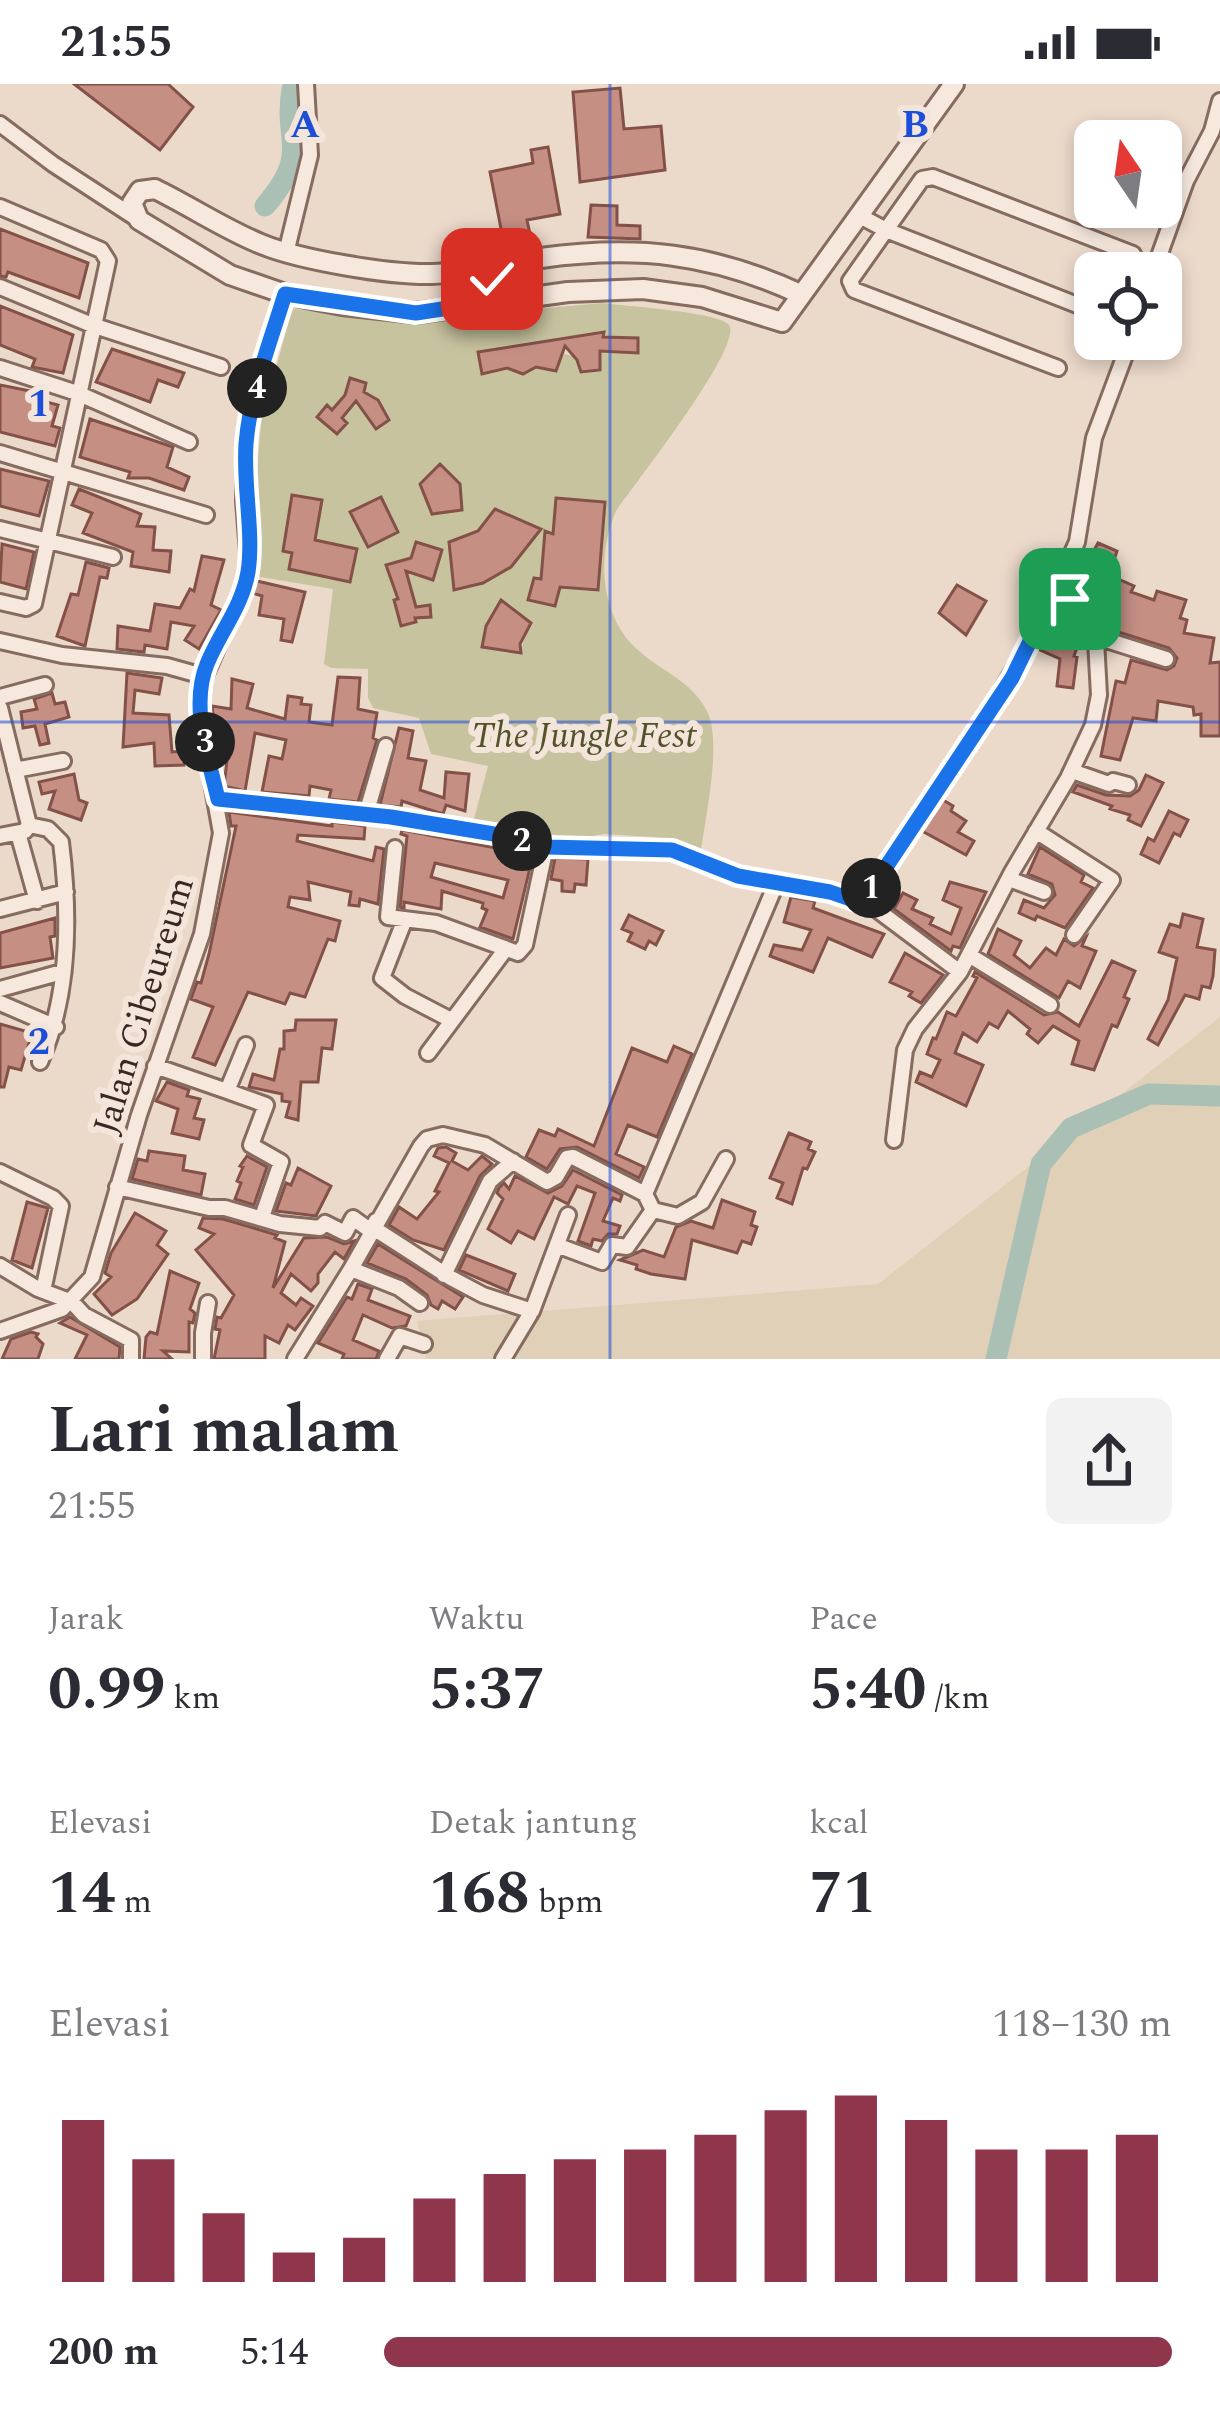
<!DOCTYPE html>
<html lang="id">
<meta charset="utf-8">
<style>
body{margin:0;font-family:Spectral,serif;background:#f2f2f3;color:#2b2b33;height:100vh;display:flex;flex-direction:column;font-size:45px;white-space:nowrap}
*{box-sizing:border-box;margin:0}
p{font-size:39px;color:#7c7c81}
.icon{flex:none;width:66px;height:66px;fill:none;stroke:currentColor;stroke-width:2;stroke-linecap:round;stroke-linejoin:round}
.map{position:relative;height:1275px;overflow:hidden}
.side{display:flex;flex-direction:column;background:#fff;flex:1}
.side>*{flex:none}
.needle{width:78px;rotate:347deg}
.tools{position:absolute;left:1074px;top:36px;display:grid;gap:24px}
.tools a{display:grid;place-items:center;width:108px;height:108px;border-radius:18px;background:#fff;box-shadow:0 6px 18px #0003;font-size:60px}
.pin{position:absolute;display:grid;place-items:center;width:102px;height:102px;color:#fff;margin:-51px;border-radius:24px;box-shadow:0 6px 18px #0006}
.km{position:absolute;width:60px;height:60px;margin:-30px;border-radius:50%;background:#222;color:#fff;font-size:33px;line-height:60px;text-align:center}
.round{display:grid;place-items:center;flex:none;width:126px;height:126px;border-radius:18px;background:#f2f2f3}
.summary{display:flex;align-items:center;justify-content:space-between;height:204px;padding:0 48px}
h1{font-size:66px;font-weight:700;line-height:90px}
.metrics{display:grid;grid-template-columns:repeat(3,1fr);gap:18px;height:204px;padding:12px 48px}
.metrics div{display:grid;align-content:center}
.metrics b{font-size:60px;font-weight:700}
.metrics small{font-size:33px;font-weight:400}
.metrics p{font-size:33px}
.chart{height:336px;padding:24px 48px}
.chart p{display:flex;justify-content:space-between}
.chart svg{width:100%;height:216px;margin-top:12px;stroke:#8f364d;stroke-width:6}
ul{padding:0 48px;list-style:none;font-size:39px}
li{display:grid;grid-template-columns:192px 144px 1fr;align-items:center;height:90px}
li i{height:30px;border-radius:15px;background:#8f364d}
.status{display:flex;justify-content:space-between;align-items:center;height:84px;padding:0 60px;background:#fff;direction:ltr}
.status svg{height:33px;fill:currentColor}
.map>svg:first-child{display:block}
.farmland{fill:#e0d0b8}
.green{fill:#c8c39f;fill-rule:evenodd}
.lines{fill:none;stroke-linecap:round;stroke-linejoin:round}
.river{stroke:#aac0b4;stroke-width:21}
.building{fill:#c58f84;stroke:#835148;stroke-width:3;fill-rule:evenodd}
.minor-casing{stroke:#866b60;stroke-width:20}
.tertiary-casing{stroke:#866b60;stroke-width:24}
.minor{stroke:#f6e8dd;stroke-width:14}
.tertiary{stroke:#f6e8dd;stroke-width:18}
.route-casing{stroke:#fff;stroke-width:24}
.route{stroke:#1a73e8;stroke-width:15}
.grid{fill:none;stroke:#1d4ed8;stroke-width:3;stroke-opacity:0.55}
.labels{text-anchor:middle;stroke-width:12;stroke-linejoin:round;paint-order:stroke}
.park-label{font-size:36px;font-style:italic;fill:#52522b;stroke:#f3e5d9}
.street-label{font-size:36px;fill:#382722;stroke:#f3e5d9}
.grid-label{font-size:39px;text-anchor:middle;font-weight:bold;fill:#1d4ed8;stroke:#f3e5d9;stroke-width:12;stroke-linejoin:round;paint-order:stroke}
</style>
<div class="status"><b>21:55</b><svg viewBox="0 0 49 12"><path d="M0 12V9h3v3zM5 12V6h3v6zM10 12V3h3v9zM15 12V0h3v12zM26 1h20v11H26zM47 4h2v5h-2z"/></svg></div>
<div class="map">
<svg width="1220" height="1275" viewBox="0 0 1220 1275">
<rect width="100%" height="100%" fill="#ebd9ca"/>
<path class="farmland" d="M1220,933v342h-794l-9,-38 461,-37z"/>
<path class="green" d="M602,219c21,3 118,9 127,22 15,21 -96,161 -113,186 -19,43 -17,105 22,139 24,22 53,30 69,61 16,32 -3,111 -7,148l-29,-18 -18,-4 -49,-3 -29,5 -101,-20 14,-53 -57,-12 -12,-36 -46,-10 -5,-10v-29l-37,-1 -7,-4 9,-75 -85,-14 13,-151 31,-115 122,11zM603,249l-3,37 -19,2 -7,-16 -10,-2 -8,17 -18,-4 -15,7 -17,-6 -24,6 -4,-21zM292,412l29,4 -6,40 -25,29 2,-16 -9,-3zM556,415l49,4 -8,87 -29,-12 -27,-3 3,-31h8zM540,445c-21,36 -44,52 -85,61l23,-59zM501,517l29,21 -10,30 -38,-6 4,-20z"/>
<g class="lines">
<path class="river" d="M265,122c48,-56 16,-63 28,-122
M996,1275l45,-195 30,-36 78,-34 71,2"/>
</g>
<path class="building" d="M74,0h94l25,23 -33,43z
M620,4l4,41 37,-3 4,44 -85,12 -7,-90z
M548,63l12,67 -33,6 3,14 -27,5 -13,-67 43,-9 -2,-13z
M591,121l26,1v19l23,1v13l-52,-2z
M0,145l88,34 -9,35 -71,-26 -2,5 -6,-1z
M0,222l73,29 -10,38 -31,-6 3,-8 -35,-14z
M604,248l-1,5 35,1v15l-38,-2v19l-19,2 -4,-12 -12,-14 -9,25 -20,-4 -13,7 -16,-6 -25,6 -4,-22z
M112,265l72,24 -6,14 -20,-7 -8,22 -54,-20z
M350,294l16,5 -2,9 14,8 11,20 -13,9 -20,-28 -14,17 5,5 -10,11 -20,-17 10,-12 5,5 13,-15z
M0,301l45,9 -2,7 15,4 -6,21 8,2 -5,18 -55,-14z
M90,335l83,28 -6,20 22,10 -5,13 -35,-12h-21l2,-6 -50,-15z
M440,380l20,20 2,26 -30,4 -12,-30z
M0,385l49,12 -10,35 -39,-10z
M79,405l62,25 -4,12 18,1 -2,23 18,1 -2,21 -38,-6 2,-14 -50,-19 9,-20 -20,-8z
M292,411l30,5 -7,40 42,9 -7,33 -61,-13 3,-16 -9,-2z
M381,413l17,35 -30,15 -18,-35z
M556,414l49,4 -7,88 -38,-3 -5,19 -27,-6 6,-22 7,1 4,-48 8,3z
M495,425l46,20 -30,38 -28,16 -29,7 -5,-48 29,-11z
M416,458l26,8 -9,30 -27,-9 10,36 14,-2 1,12 -16,1 1,4 -15,4 -7,-26 4,-1 -12,-34 25,-7z
M1098,459l19,8 -8,24 25,11 -3,6 23,8 3,-9 29,9 -6,18 7,2 -3,13 30,5 -4,25 10,-1v74h-19v-22l-7,1 -1,-8 -35,-6 -2,20 -23,-3 -13,42 -19,-4 15,-75 9,2 6,-23 36,10 7,-4 3,-8 -8,-10 -60,-19 6,-17 -42,-24z
M2,460l32,8 -8,37 -26,-7z
M202,472l22,4 -13,45 10,5 -22,39 -14,-9 9,-14 -23,-4 -4,27 -22,-4 -1,7 -27,-3 1,-23 32,5 5,-27 25,4 10,-19 4,2z
M86,478l23,6 -2,10 -7,-1 -15,69 -28,-10 14,-42 7,1z
M257,497l48,11 -13,50 -11,-2 3,-21 -25,-4 3,-19 -9,-3z
M957,501l29,16 -20,34 -27,-22z
M501,516l30,23 -11,21 1,9 -39,-6 4,-21z
M1062,524l12,9 -2,6 12,5 -10,28 3,1 -4,31 -16,-2 3,-27 -22,-10z
M127,589l35,5 -3,16 -24,-4 -2,23 36,2 3,37 12,-1v14l-29,1 -1,-23 -31,4z
M338,593l22,1 -2,31 19,4 -4,25 4,2 -19,62 -29,-3 2,-9 -21,-4 -1,10 -47,-4 7,-36 13,3 4,-19 -31,-7 -10,58 -21,-5 3,-26 -4,-1 1,-10 -7,-1 -5,-42 19,3 1,-30 21,5 -6,24 38,11 3,-23 14,2 -1,6 10,1 -2,17 23,3z
M52,609l3,11 10,-2 4,15 -24,7 4,19 -9,2 -5,-19 -12,2 -2,-16 16,-3 -3,-10z
M399,644l14,3 -5,27 18,3 -6,29 24,8 2,-26 23,2 -4,37 -19,-6 -3,9 -41,-13 -1,6 -21,-2z
M74,690l5,26 8,3 -6,17 -32,-11 6,-18 -13,3 -3,-12z
M1146,691l17,8 -22,43 -13,-6 2,-5 -20,-6 2,-3 -39,-14 4,-7 29,10 24,1 9,-6z
M943,716l10,6 -2,5 15,10 -8,11 16,9 -8,14 -44,-24z
M1169,727l19,9 -8,16 -6,-3 -15,30 -18,-9 7,-16 6,3z
M229,728l103,14v-4l33,4 -1,13 -66,-4 -1,6 76,20 3,-14 8,2 -6,55 -18,-5 -1,7 -10,-1 2,-13 -43,-10 2,18 -20,-3 -2,10 52,14 -5,20 -7,-2 -23,58 -15,-4 -5,11 -37,-12 -33,73 -22,-8 20,-50 -22,-8 6,-17 4,1 8,-29 23,-109 4,-19h-5z
M402,746l131,25 -20,84 -33,-12 7,-17 -5,-2 1,-5 -41,-12 -1,18 -37,-7v6l-4,-1 7,-71 -6,-2zM435,779l73,17 -5,18 -72,-21z
M1040,763l44,28 -3,7 12,6 -28,40 -28,-12 -2,4 -16,-7 5,-13 20,8 11,-13 -3,-11 -24,-10z
M555,774l33,1 -2,26 -11,-1 -1,8 -12,-1v-10l-11,-2z
M950,798l36,10 -26,56 -7,-2 -2,5 -57,-42 9,-16 14,7 -5,9 21,9 -3,6 21,10 10,-26 -18,-8z
M791,813l24,4 -2,7 71,26 -12,23 -44,-19 -15,34 -43,-16 4,-11 28,5 9,-20 -27,-8z
M1183,830l20,5 -6,28 18,3 -2,26 -3,12 -8,-2 -3,13 -14,-4 -27,50 -10,-6 20,-39 9,-42 -18,-6 11,-28 10,3z
M629,831l34,16 -7,14 -7,-4 -4,8 -17,-8 4,-8 -10,-4z
M55,834v18l-5,1 3,21 -53,10v-35z
M998,845l23,12 -7,14 16,13 16,-20 10,7 8,-16 10,7 12,-9 -4,9 14,5 -16,37 -12,-7 -9,17 -71,-44z
M905,869l38,22 -22,28 -12,-7 3,-4 -22,-10z
M1112,877l23,10 -11,26 5,2 -12,28 -5,-2 -18,45 -22,-6 7,-23 -26,-15 -15,17 -11,-9 3,-5 -22,-18 -10,17 -9,-5 -12,19 -14,-9 -8,20 28,12 -17,41 -50,-24 4,-10 12,5 8,-17 -13,-6 6,-16 3,1 11,-27 9,4 21,-38 -4,-2 2,-4 69,43 14,-3 21,14z
M296,936h40l-4,29 -10,-1 -4,34h-17l-3,38 -12,-3 4,-15 -8,-1v-7l-33,-7 4,-13 21,6 6,-31h4v-18l11,-1z
M0,940l32,9 -11,37 -12,-3 -5,20h-4z
M674,962l18,8 -35,83 -29,-12 -12,29 28,13 -5,11 -62,-31 -17,2 -13,20 -21,-12 13,-27 16,6 3,-7 36,17 38,-98 35,14z
M167,998l22,8 -2,6 13,3 -6,19 10,2 -5,19 -27,-6 6,-24 -22,-8z
M789,1049l22,9 -3,7 7,3 -8,17 -4,-1 -11,36 -15,-6 6,-15 -13,-5z
M446,1063l10,6 -4,8 16,9 14,-14 10,8 -12,12 -36,74 -31,-10 -24,-15 10,-18 18,12 22,-27 -4,-1 14,-28 -15,-7 4,-8z
M149,1067l36,5 -2,14 22,4 -4,21 -69,-16 6,-20 9,2z
M247,1072l20,11 -13,38 -19,-6 6,-16 -4,-2 6,-14 -3,-1z
M298,1084l33,18 -15,30 -40,-5 10,-28 5,2z
M573,1086l49,25 -2,6 -7,-3 -10,23 17,5 -3,8h-9l-6,7 -9,-2 -2,7 -13,-5 17,-48 -18,-7 -9,18 -14,-7 -20,42 -16,-8 -7,12 -23,-14 15,-30 -6,-6 2,-5 5,-5 5,6 6,-13 33,17 14,-7z
M722,1116l33,12 -4,13 6,2 -6,17 -9,-3 -5,12 -45,-13 -7,39 -34,-5 -15,-5 1,-4 -17,-5 23,-10 21,7 12,-30 15,-6 22,7z
M27,1118l21,6 -16,60 -20,-8z
M135,1129l31,18 -9,14 11,9 -31,45 -25,16 -18,-21 17,-17 -6,-4 6,-20z
M203,1134l20,1 54,16 -2,3 10,4 -12,46 31,-50 23,-1 17,7 10,-3 -10,18 -9,-7 -17,22v9l-7,8 -20,-17 -10,19 15,12 5,-7 12,8 -18,24 -7,-5 -9,18 -14,-7v23h-51l6,-29 -5,-1 2,-12 4,1 13,-23 -38,-45 18,-16 -15,-6z
M378,1160l85,53 -8,12 -13,-8 -4,8 -7,-4 -4,-10 -21,-16 -39,-16z
M466,1171l49,19 -7,17 -49,-21z
M170,1187l29,12 -9,26 5,4 -2,10 -4,-1v30l-26,-1 9,8h-28l2,-22 4,-5 7,2z
M358,1200l14,5 -4,11 42,16 -4,10 -14,2 -29,-13 -10,25 26,11 -3,8h-34l2,-5 -26,-11 29,-46 5,2z
M70,1233l50,30 -1,12h-44l12,-24 -27,-12z
M31,1248l7,2 -2,3 7,7 -5,15h-36l9,-20z"/>
<g class="lines">
<defs>
<path id="minor" d="M0,40l53,40 86,56
M0,123l101,43 7,11 -74,343 -8,4 -26,-6
M858,131l28,15 209,82
M286,169l24,-98 -4,-71
M1153,189l33,-92 26,-50 8,-30
M0,203l92,38 129,42
M0,284l77,25 112,49
M1058,284l-204,-78 -4,-9 72,-102 11,-2 200,77
M0,369l206,62
M0,445l113,28
M1097,553l69,22
M0,557l62,14 105,11 36,10
M0,613l45,-12
M0,624l29,117 -4,6 -25,5
M15,686l48,-9
M1072,687l37,13 4,-3 15,4
M217,715l174,18 115,19 40,11 126,3 66,26 92,16 46,17 84,63
M366,730l20,-68
M29,741l19,4 13,13c9,72 9,154 -21,220
M1036,747l76,49 -38,55
M18,749l19,68
M395,764l-7,69 48,6 82,30 7,-8 21,-98
M1009,795l35,13
M862,819c64,-103 142,-200 192,-311
M0,825l66,-17
M405,835l-23,59 23,18 46,24
M969,871l81,50
M0,905l62,-17
M0,919l56,24
M428,969l77,-103
M155,982l72,25 19,-46
M227,1007l39,14 -15,40 30,17 -19,55
M894,1056l11,-90 10,-21 45,-57 52,-100 56,-94 25,-53 6,-30 -4,-73 -20,-20 -21,-10 23,-50 17,-104 37,-99
M0,1088l53,26 8,8 -18,85
M117,1103l92,21h16l55,16 40,4 5,-5 20,10 8,-15 18,13 5,-10
M645,1110l131,-310
M375,1145l76,49 32,17 49,16
M559,1162l43,16 10,-17 15,2 26,-37
M0,1182l38,23 34,13 12,13 47,25v19
M351,1185l70,-123 6,-7 16,-4 42,10 62,37 9,-5 11,-19 6,-1 72,37 8,16 25,6 24,-14 24,-43
M444,1191l46,-94 23,-20
M0,1247l62,-22 30,-32 47,-162 63,-181 19,-101 -20,-112v-36l44,-101 4,-19 -5,-64 2,-62 8,-41 31,-104
M203,1275v-26l5,-30
M295,1275l56,-90 48,19 21,15
M387,1275l13,-23 24,8
M503,1275l29,-48 36,-96"/>
<path id="tertiary" d="M800,210c-88,-41 -164,-49 -259,-36 -36,5 -73,15 -109,16 -43,1 -132,-14 -171,-30 -37,-15 -71,-38 -106,-55l-15,2 -8,12 7,17 91,55 55,19 57,11 74,8 152,-21 75,-3 59,8 80,25 172,-238"/>
</defs>
<use href="#minor" class="minor-casing"/>
<use href="#tertiary" class="tertiary-casing"/>
<use href="#minor" class="minor"/>
<use href="#tertiary" class="tertiary"/>
</g>
<g class="lines">
<defs>
<path id="route" d="M492,195l3,11 13,9 -92,14 -131,-19c-15,49 -35,99 -39,150 -3,42 8,89 2,128 -6,35 -28,60 -41,92 -17,42 1,92 11,135l173,18 115,19 40,11 126,3 66,26 92,16 32,11 150,-225 42,-86 16,7"/>
</defs>
<use href="#route" class="route-casing"/>
<use href="#route" class="route"/>
</g>
<path class="grid" d="M610,0v1275M0,638h1220"/>
<g class="labels">
<g class="park-label">
<text x="584" y="663">The Jungle Fest</text>
</g>
<g class="street-label">
<text transform="translate(142 921) rotate(-73)" y="13">Jalan Cibeureum</text>
</g>
</g>
<g class="grid-label">
<text x="305" y="53">A</text>
<text x="915" y="53">B</text>
<text x="39" y="332">1</text>
<text x="39" y="970">2</text>
</g>
</svg>
<div class="tools">
<a><svg class="needle" viewBox="-14 -14 28 28"><path d="M0-13l5 13h-10z" fill="#e53935"/><path d="M0 13l5-13h-10z" fill="#7c7c81"/></svg></a>
<a><svg class="icon" aria-label="locate" viewBox="0 0 24 24"><circle cx="12" cy="12" r="6"/><path d="M12 2v4M12 18v4M2 12h4M18 12h4"/></svg></a>
</div>
<div class="pin" style="left:1070px;top:515px;background:#1e9e55"><svg class="icon" aria-label="arrive" viewBox="0 0 24 24"><path d="M6 21V4h12l-3 4 3 4H6"/></svg></div>
<div class="pin" style="left:492px;top:195px;background:#d93025"><svg class="icon" aria-label="check" viewBox="0 0 24 24"><path d="M5 12l5 5 9-10"/></svg></div>
<b class="km" style="left:871px;top:804px">1</b>
<b class="km" style="left:522px;top:757px">2</b>
<b class="km" style="left:205px;top:658px">3</b>
<b class="km" style="left:257px;top:304px">4</b>
</div>
<section class="side">
<div class="summary"><div><h1>Lari malam</h1><p>21:55</p></div><a class="round"><svg class="icon" aria-label="share" viewBox="0 0 24 24"><path d="M12 15V3M7 8l5-5 5 5M5 13v7h14v-7"/></svg></a></div>
<div class="metrics">
<div><p>Jarak</p><b>0.99<small> km</small></b></div>
<div><p>Waktu</p><b>5:37</b></div>
<div><p>Pace</p><b>5:40<small> /km</small></b></div>
</div>
<div class="metrics">
<div><p>Elevasi</p><b>14<small> m</small></b></div>
<div><p>Detak jantung</p><b>168<small> bpm</small></b></div>
<div><p>kcal</p><b>71</b></div>
</div>
<div class="chart"><p><span>Elevasi</span>118–130 m</p>
<svg viewBox="0 0 160 44" preserveAspectRatio="none"><path d="M5 44V11M15 44V19M25 44V30M35 44V38M45 44V35M55 44V27M65 44V22M75 44V19M85 44V17M95 44V14M105 44V9M115 44V6M125 44V11M135 44V17M145 44V17M155 44V14"/></svg>
</div>
<ul>
<li><b>200 m</b>5:14<i style="width:100%"></i></li>
</ul>
</section>
